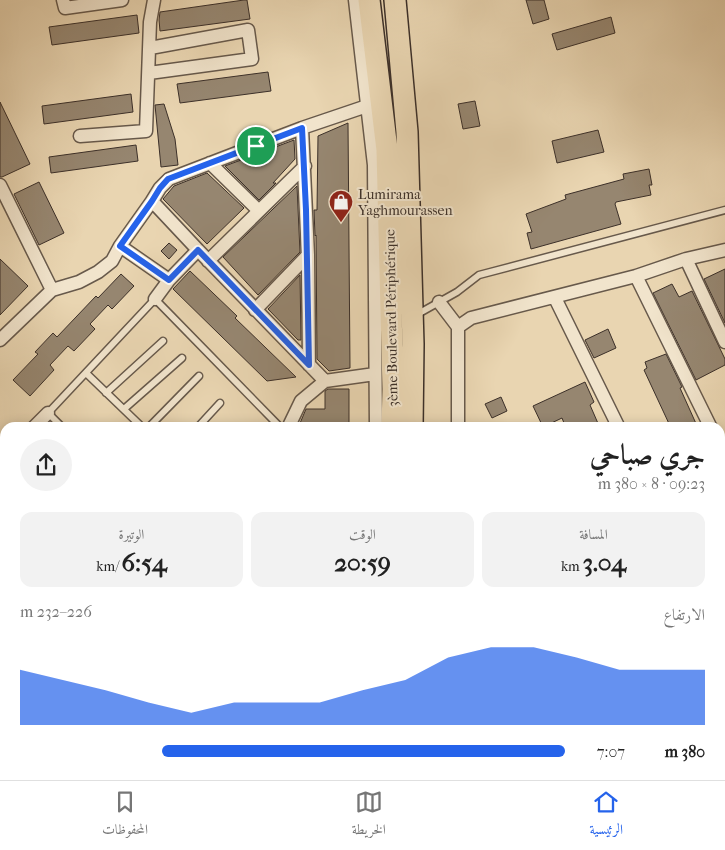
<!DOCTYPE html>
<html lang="ar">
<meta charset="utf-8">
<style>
body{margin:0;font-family:"IM FELL French Canon",Amiri,serif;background:#f2f2f2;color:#222;direction:rtl;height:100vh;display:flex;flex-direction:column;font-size:19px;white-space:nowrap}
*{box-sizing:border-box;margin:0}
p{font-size:16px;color:#767676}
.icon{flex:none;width:28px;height:28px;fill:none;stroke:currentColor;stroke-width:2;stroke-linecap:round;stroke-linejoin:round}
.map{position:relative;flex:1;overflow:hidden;direction:ltr}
.panel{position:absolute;left:0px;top:422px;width:725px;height:358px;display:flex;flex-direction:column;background:#fff;border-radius:15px 15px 0 0;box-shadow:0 2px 12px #0003;direction:rtl}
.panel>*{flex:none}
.pin{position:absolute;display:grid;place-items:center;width:42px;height:42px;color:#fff;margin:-21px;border:2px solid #fff;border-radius:50%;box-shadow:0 1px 5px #0007}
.round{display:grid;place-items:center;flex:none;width:52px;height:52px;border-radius:26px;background:#f2f2f2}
.headline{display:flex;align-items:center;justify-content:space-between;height:85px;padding:0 20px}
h1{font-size:28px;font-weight:800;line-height:38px}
.figures{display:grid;grid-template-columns:repeat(3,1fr);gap:8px;height:85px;padding:5px 20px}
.figures div{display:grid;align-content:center;border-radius:12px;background:#f2f2f2;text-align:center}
.figures b{font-size:25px;font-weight:800}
.figures small{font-size:14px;font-weight:400}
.figures p{font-size:14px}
.chart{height:140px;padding:10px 20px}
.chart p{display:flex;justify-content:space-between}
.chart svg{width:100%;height:90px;margin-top:5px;fill:#2563eb;opacity:.7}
ul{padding:0 20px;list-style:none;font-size:16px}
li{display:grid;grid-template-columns:80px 60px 1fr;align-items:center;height:38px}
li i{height:12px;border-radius:6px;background:#2563eb}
.dock{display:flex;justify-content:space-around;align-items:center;height:70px;border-top:1px solid #e0e0e0;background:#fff;font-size:14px;color:#767676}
.dock a{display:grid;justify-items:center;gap:2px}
.dock .current{color:#2563eb}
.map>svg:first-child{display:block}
.green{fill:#ccb99a;stroke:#847462}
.building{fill:#968670;stroke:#3c3029}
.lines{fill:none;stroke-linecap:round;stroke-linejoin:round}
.service-casing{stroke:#67594b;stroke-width:9}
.minor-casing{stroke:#67594b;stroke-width:15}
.secondary-casing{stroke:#3c3029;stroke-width:21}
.trunk-casing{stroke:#3c3029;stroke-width:24}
.service{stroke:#f1e4cc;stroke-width:6}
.minor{stroke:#f1e4cc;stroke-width:12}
.secondary{stroke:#f1e4cc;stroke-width:19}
.trunk{stroke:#e9d5b1;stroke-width:21}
.route-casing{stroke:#fff;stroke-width:10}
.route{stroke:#2563eb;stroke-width:6}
.labels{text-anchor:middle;stroke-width:4;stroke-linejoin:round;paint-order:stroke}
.poi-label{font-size:14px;fill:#3c3029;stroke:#f1e4cc;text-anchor:start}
.street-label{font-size:14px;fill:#3c3029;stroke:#f1e4cc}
</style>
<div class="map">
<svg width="725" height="780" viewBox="0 0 725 780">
<rect width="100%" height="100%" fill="#e9d5b1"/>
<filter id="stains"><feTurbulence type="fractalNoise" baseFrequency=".004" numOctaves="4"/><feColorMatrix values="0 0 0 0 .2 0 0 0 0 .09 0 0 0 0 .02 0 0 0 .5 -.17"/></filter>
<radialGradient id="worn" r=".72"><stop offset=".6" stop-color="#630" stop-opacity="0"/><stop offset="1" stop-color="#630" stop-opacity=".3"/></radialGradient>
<path class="green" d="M47,775h306v5h-301z"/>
<path class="building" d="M244,0h3l3,19 -90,12 -1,-11 1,-8z
M526,0h18l5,19 -16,5z
M137,15l2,18 -87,12 -3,-18z
M611,17l4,16 -58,17 -5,-16z
M268,72l3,19 -91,12 -3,-19z
M131,94l2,18 -89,12 -2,-18z
M475,101l5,25 -17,3 -5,-25z
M0,102l30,62 -28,13h-2z
M164,104l11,35 3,26 -17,2 -6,-62z
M348,123l2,245 -21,3 -12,-12 -1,-124 -1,1 -1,-26h3l1,-74z
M598,130l6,22 -47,11 -5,-22z
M294,140l1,19 -22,24h3l-17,17 -34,-34z
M136,145l2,16 -87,12 -2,-16z
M649,169l3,16h-3l2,10 -35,7 -1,2 6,20 -90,25 -4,-16 5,-1 -6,-18 40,-15 -1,-4 59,-16 -1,-5z
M207,173l37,35 -37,36 -44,-45 11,-13z
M39,182l25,51 -25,12 -25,-51z
M297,186l3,66 -42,43 -35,-38z
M169,243l8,7 -8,9 -8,-8z
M0,259l28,27 -28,29z
M725,269v54l-21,-44z
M190,271l47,45 -2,2 61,59 -29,4 -94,-92z
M121,274l13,12 -22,23 -4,-4 -18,19 5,5 -21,22 -6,-5 -18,19 4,5 -24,26 -17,-16 25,-26 -3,-2 18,-19 4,4 39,-41 2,2z
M300,275l1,65h-3l-30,-31z
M672,284l7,13 13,-6 33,68v6l-29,15 -43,-87z
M608,329l8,19 -22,10 -9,-18z
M666,354l16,33 -2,1 18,40h-27l-27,-58 3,-2 -2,-6z
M585,382l9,20 -4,3 10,23h-34l-4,-10 -19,9 -10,-21z
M328,389h21v39h-51l8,-19h19v-18z
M501,397l6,14 -15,7 -7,-14z"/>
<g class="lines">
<defs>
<path id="service" d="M416,315l41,-23 22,-17 246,-65
M86,373l57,55
M106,393l57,-52
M124,409l58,-51
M63,428l-15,-15 107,-114 126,129
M148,428l51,-52
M197,428l23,-25"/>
<path id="minor" d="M63,0l2,8 57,-8
M355,0l19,165 2,263
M149,73l103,-14 -4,-29 -98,18
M80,136l66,-5 4,-109 4,-22
M210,163l49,48
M0,185l52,105 -52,50
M120,246l49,34
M198,250l-46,-49 8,-13 9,-9 133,-51 65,-22
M308,255l1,110
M686,259l39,83
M208,261l97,-95
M636,276l75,152
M52,290l27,-8 19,-10 14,-11 8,-15 32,-45
M555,298l64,130
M155,299l14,-19 29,-30 127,131
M439,302l19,25
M255,310l53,-55 -6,-127
M33,428l15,-15
M288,428l13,-27 24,-20 50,-7
M458,428v-101l13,-9 165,-42 50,-17 39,-9
M720,445l5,10
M0,461l5,-5
M720,543l5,-2
M720,753h5
M453,780v-5
M576,780v-5
M669,780v-5"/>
<path id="secondary" d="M0,736l5,-1"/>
<path id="trunk" d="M369,0l18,150 6,239 -1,39
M395,0l12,132 6,212 -1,84
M385,780v-5
M408,780v-5"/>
</defs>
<use href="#service" class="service-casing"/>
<use href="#minor" class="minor-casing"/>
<use href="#secondary" class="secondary-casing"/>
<use href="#trunk" class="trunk-casing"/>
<use href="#service" class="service"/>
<use href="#minor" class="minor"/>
<use href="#secondary" class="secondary"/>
<use href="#trunk" class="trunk"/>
</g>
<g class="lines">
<defs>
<path id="route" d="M302,128l4,82 3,155 -111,-115 -29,30 -49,-34 32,-45 8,-13 8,-9z"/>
</defs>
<use href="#route" class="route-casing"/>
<use href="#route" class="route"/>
</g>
<defs>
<symbol id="shop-pin" viewBox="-11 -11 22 30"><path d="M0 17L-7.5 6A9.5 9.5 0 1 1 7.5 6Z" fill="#8f2418" stroke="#f1e4cc"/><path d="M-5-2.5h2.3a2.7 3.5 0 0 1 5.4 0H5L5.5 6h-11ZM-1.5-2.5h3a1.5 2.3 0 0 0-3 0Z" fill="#fff"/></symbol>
</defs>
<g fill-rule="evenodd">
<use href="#shop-pin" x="327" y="188" width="28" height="38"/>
</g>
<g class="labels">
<g class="poi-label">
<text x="358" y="199">Lumirama<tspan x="358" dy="16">Yaghmourassen</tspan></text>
</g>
<g class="street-label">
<text transform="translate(391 318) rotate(-91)" y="5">3ème Boulevard Périphérique</text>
</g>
</g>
<rect width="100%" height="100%" filter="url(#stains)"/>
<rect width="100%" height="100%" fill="url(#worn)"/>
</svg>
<div class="pin" style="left:256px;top:146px;background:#1e9e55"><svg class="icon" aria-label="arrive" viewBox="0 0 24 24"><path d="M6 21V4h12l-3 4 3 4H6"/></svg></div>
<section class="panel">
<div class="headline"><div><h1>جري صباحي</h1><p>09:23 · 8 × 380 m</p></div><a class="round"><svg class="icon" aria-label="share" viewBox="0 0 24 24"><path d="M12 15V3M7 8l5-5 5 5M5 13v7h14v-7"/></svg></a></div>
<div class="figures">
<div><p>المسافة</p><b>3.04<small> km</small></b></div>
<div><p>الوقت</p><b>20:59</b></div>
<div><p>الوتيرة</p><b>6:54<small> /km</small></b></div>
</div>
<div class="chart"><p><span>الارتفاع</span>226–232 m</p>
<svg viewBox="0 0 160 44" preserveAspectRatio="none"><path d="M0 44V17L10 22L20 27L30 33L40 38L50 33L60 33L70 33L80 27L90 22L100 11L110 6L120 6L130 11L140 17L150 17L160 17V44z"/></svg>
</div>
<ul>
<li><b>380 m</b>7:07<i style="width:74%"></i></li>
</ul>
</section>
</div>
<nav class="dock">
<a class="current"><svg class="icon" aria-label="home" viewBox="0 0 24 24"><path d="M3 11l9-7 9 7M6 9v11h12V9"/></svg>الرئيسية</a>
<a><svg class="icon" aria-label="map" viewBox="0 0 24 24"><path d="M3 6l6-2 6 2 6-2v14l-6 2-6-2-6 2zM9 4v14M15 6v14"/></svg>الخريطة</a>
<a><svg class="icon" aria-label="saved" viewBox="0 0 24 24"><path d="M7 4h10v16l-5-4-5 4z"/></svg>المحفوظات</a>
</nav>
